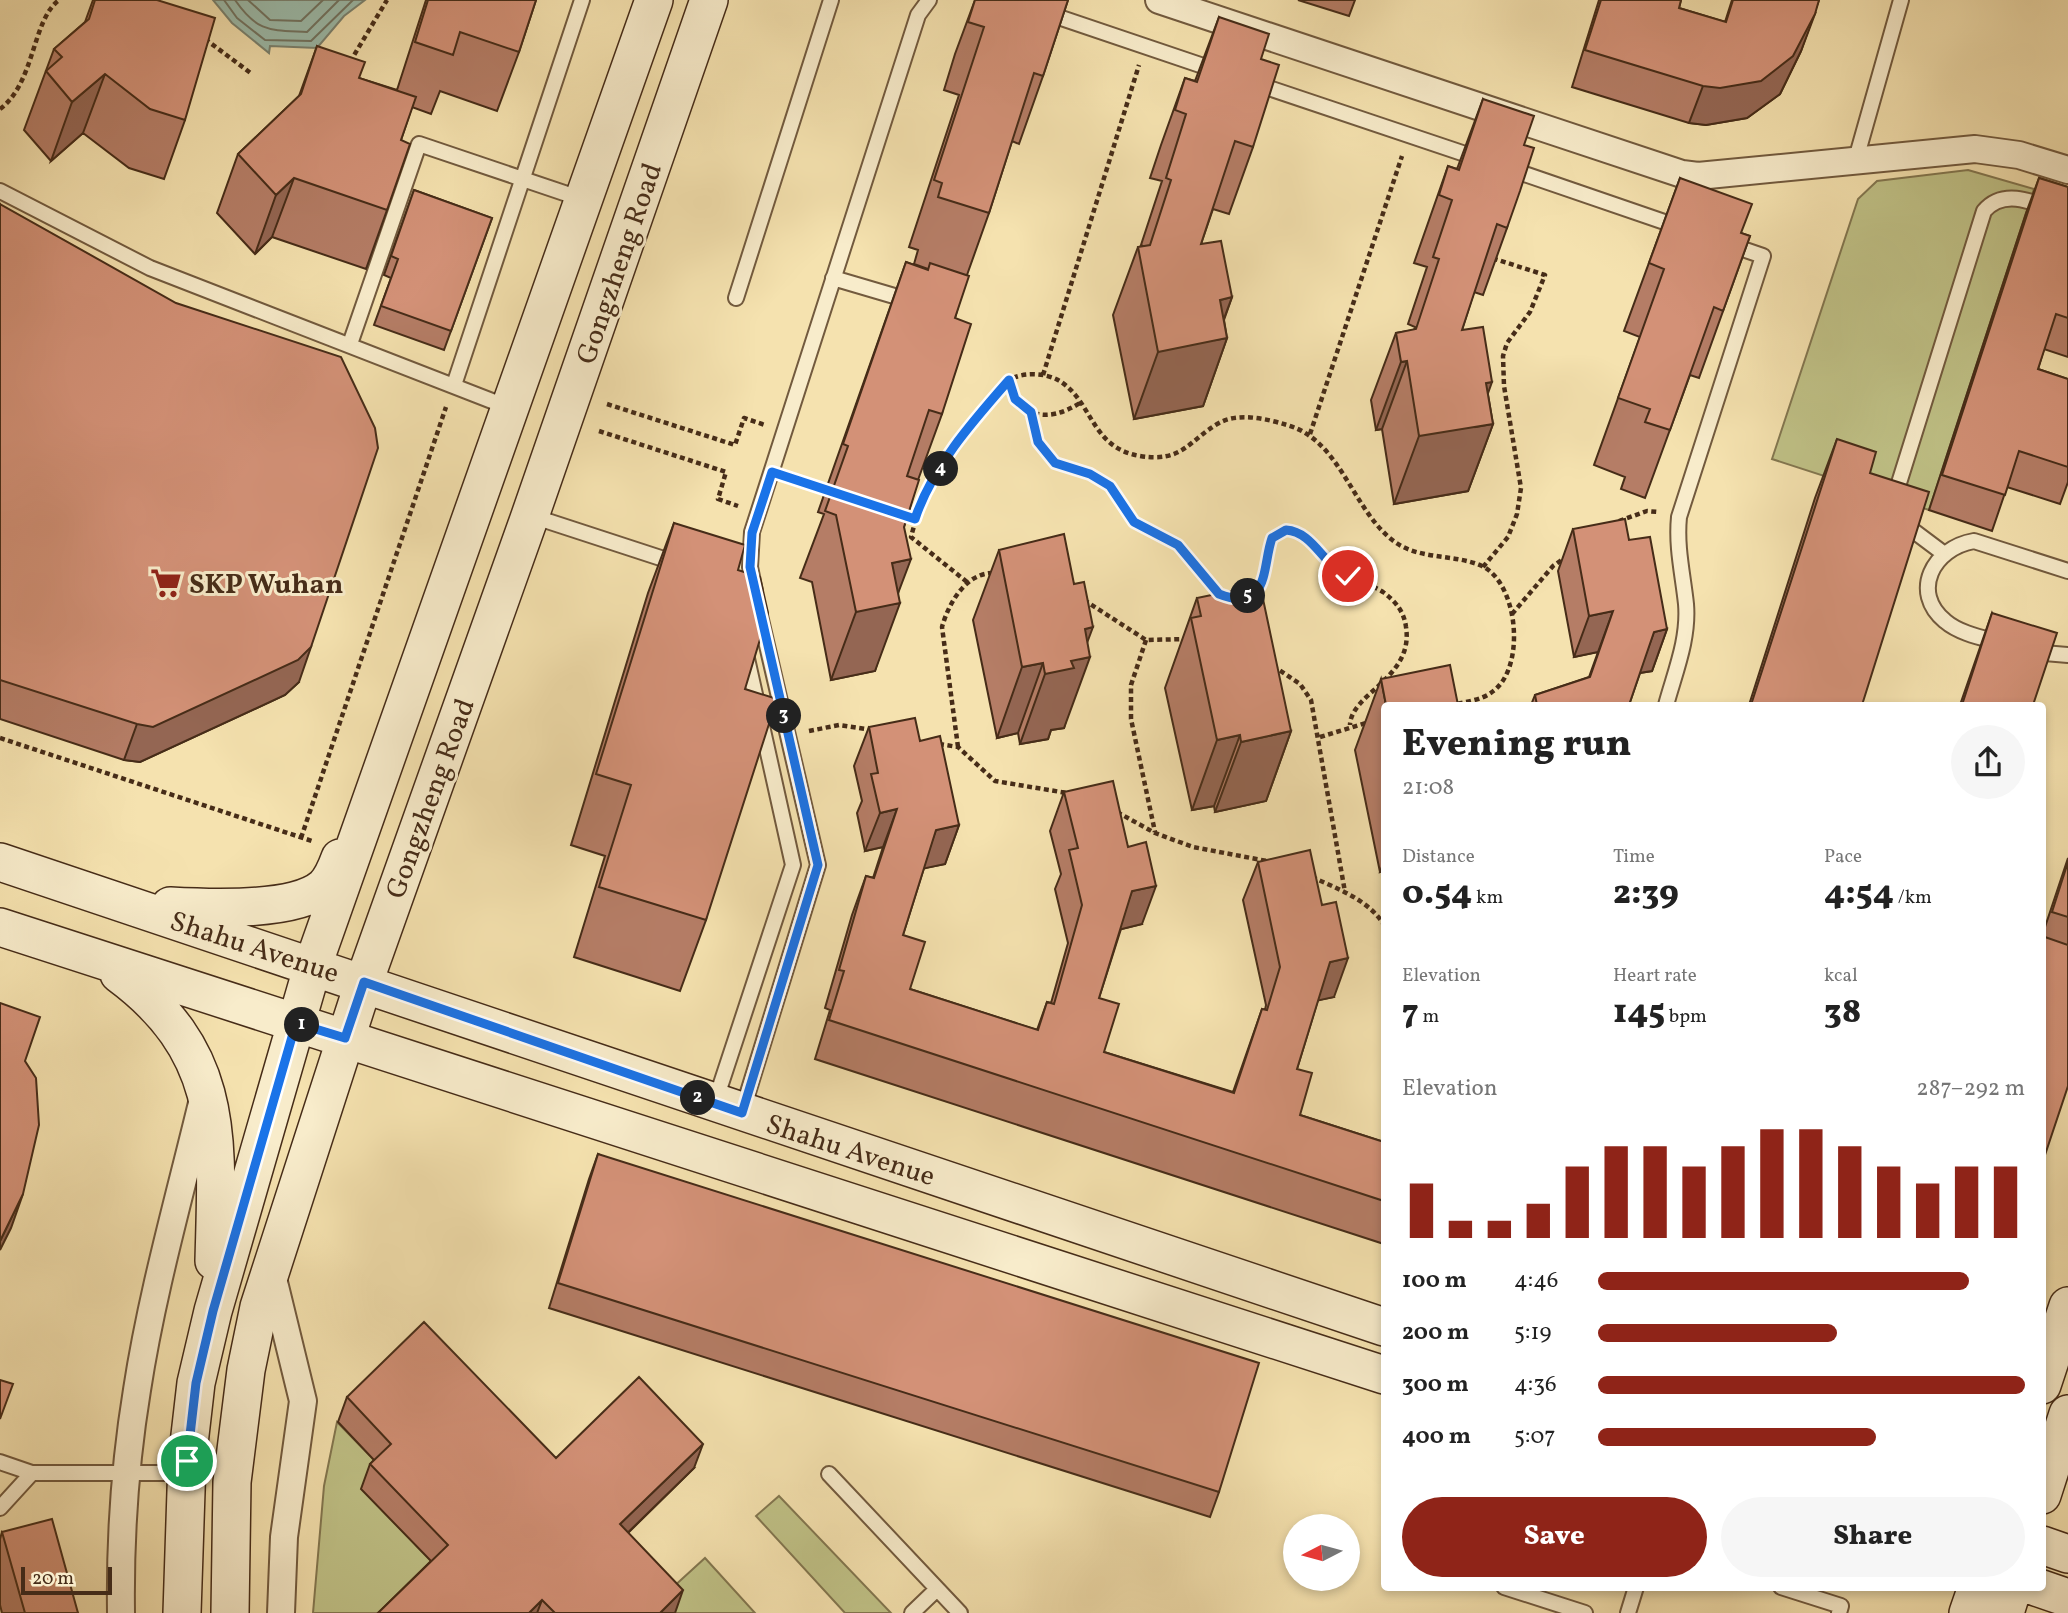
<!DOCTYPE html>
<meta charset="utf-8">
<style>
body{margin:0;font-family:Vollkorn,serif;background:#f6f6f6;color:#222;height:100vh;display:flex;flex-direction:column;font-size:26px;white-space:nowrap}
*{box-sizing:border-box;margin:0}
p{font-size:23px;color:#767676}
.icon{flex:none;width:38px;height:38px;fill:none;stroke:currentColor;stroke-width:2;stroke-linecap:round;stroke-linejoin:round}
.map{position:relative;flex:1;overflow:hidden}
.details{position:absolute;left:1381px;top:702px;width:665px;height:889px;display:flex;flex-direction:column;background:#fff;border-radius:7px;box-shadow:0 4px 10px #0003}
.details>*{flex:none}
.needle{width:46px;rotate:264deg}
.controls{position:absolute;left:1283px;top:1514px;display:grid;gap:14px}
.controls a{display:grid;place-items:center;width:77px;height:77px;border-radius:50%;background:#fff;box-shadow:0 4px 10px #0003;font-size:35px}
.scale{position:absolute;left:21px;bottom:18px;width:91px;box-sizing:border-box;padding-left:7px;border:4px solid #462c18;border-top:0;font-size:19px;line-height:24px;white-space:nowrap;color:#462c18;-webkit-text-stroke:5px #f8eccb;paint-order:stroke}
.pin{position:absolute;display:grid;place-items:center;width:60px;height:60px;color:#fff;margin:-30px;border:4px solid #fff;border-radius:50%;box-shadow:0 2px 7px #0007}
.km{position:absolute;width:35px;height:35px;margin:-18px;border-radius:50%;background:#222;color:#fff;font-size:19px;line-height:35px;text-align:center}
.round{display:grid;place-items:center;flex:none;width:74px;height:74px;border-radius:37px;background:#f6f6f6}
.head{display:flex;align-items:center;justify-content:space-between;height:119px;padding:0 21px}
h1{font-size:38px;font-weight:800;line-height:52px}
.figures{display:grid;grid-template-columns:repeat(3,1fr);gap:10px;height:119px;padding:7px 21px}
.figures div{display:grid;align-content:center}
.figures b{font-size:35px;font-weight:800}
.figures small{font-size:19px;font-weight:400}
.figures p{font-size:19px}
.chart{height:196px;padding:14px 21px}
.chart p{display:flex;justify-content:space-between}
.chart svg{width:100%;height:126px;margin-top:7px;stroke:#8f2418;stroke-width:6}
.action{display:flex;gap:14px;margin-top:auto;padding:14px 21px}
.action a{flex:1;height:80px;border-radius:42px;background:#8f2418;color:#fff;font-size:28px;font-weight:800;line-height:80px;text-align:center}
.action a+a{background:#f6f6f6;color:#222}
ul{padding:0 21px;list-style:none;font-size:23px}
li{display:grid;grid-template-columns:112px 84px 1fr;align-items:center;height:52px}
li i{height:18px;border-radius:9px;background:#8f2418}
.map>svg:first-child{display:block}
.green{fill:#c0c287;stroke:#837750;stroke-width:2}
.water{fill:#9cbdad;stroke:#7a8371;stroke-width:2}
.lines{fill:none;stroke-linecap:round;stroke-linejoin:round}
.shore{stroke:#717462;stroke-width:2}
.lane-casing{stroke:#725a3e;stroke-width:18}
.street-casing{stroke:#725a3e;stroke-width:30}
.secondary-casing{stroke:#462c18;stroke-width:40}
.path{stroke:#462c18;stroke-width:4.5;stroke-dasharray:5 3.5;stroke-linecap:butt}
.lane{stroke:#f8eccb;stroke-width:14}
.street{stroke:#f8eccb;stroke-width:26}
.secondary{stroke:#f8eccb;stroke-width:37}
.wall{fill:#b57d66;stroke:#462c18;stroke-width:2}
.shaded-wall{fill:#946653;stroke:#462c18;stroke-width:2}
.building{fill:#d39177;stroke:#462c18;stroke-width:2}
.route-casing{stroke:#fff;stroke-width:14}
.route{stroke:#1a73e8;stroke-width:9}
.labels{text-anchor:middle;stroke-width:6;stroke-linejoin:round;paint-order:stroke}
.street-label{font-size:28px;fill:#462c18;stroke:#f8eccb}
.poi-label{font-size:28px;font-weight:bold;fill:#462c18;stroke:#f8eccb;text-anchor:start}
</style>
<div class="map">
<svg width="2068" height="1613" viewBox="0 0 2068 1613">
<rect width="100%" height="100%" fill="#f5e2af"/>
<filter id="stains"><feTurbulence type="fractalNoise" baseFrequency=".00286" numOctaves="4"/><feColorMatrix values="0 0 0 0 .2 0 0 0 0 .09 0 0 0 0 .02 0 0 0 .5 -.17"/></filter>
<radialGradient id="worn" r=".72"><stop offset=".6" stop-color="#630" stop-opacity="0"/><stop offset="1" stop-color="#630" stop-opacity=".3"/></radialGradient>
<path class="green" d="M1968,170l66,19 -105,321 -157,-51 86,-260 19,-18z
M337,1422l45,46 -20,21 77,80 -44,44h-82l11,-127z
M779,1496l112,117h-46l-89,-97z
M705,1558l50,55h-82l-13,-14z"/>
<path class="water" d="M213,0h152l-21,16 -27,32 -47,-2 -1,7 -37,-30z"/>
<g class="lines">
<path class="shore" d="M224,0l13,18 28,22 46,1 42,-41
M235,0c23,33 35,30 72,32l32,-32
M248,0l22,20 31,1 22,-21"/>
<defs>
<path id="lane" d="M1008,0l210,71
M1254,83l226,76
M1856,159l45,-159
M1510,169l169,58
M0,191l150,77 360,140
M833,278l68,20
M736,298l95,-298
M350,344l69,-200 163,55
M454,385l128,-385
M1894,499l90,-288c22,-26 57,-5 84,4
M532,516l147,48
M1903,523l40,30
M755,591l-5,-24 2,-35 166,-517 11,-15
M2002,643c-18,-5 -42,-9 -57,-22 -35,-29 -12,-73 29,-80l94,30
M2031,652l37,3
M1666,705c9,-33 23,-66 20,-101 -3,-29 -10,-57 -7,-87l84,-261 -35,-12
M715,1102l78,-237 -47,-211
M742,1112l76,-247 -59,-254
M0,1462l32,11h154
M829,1474l131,139
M0,1508l32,-35
M1504,1587l81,26
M1781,1587l60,19 -2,7
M912,1613l25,-24
M1628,1613l8,-26"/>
<path id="street" d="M1159,0l523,174 16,2 277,-27 44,6 49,15
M271,1270l32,131 -19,136 -3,76
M121,1613c-1,-73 4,-150 16,-223 15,-98 43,-195 66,-291"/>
<path id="secondary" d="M0,862l1384,465
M170,906c37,2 125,6 154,-19 8,-8 12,-18 16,-29
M0,927l1384,448
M119,974c108,80 98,166 95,287
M2042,1385l26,-79
M2042,1495l26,-81
M2042,1545l26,9
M2036,1587l32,11
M182,1613l5,-152 9,-78 17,-72 100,-346 341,-965
M230,1613l2,-131 14,-112 13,-63 105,-325 166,-466 179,-516
M1968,1613l9,-26
M2005,1613l8,-26"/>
</defs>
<use href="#lane" class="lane-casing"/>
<use href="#street" class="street-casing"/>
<use href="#secondary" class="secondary-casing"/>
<path class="path" d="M205,39l47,35
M350,62l37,-62
M0,109c35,-26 32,-89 59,-109
M1043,375l96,-310
M1009,381c11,38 39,42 71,22
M607,404l128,41 9,-27 21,7
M1031,412l2,15 13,27 16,13 28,7 20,13 24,35 44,23 41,49c50,20 43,-28 53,-56l14,-8c27,2 32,30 52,42 14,9 31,11 45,20 12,9 21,19 23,35 8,51 -55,66 -56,98
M599,431l127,41 -8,27 20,7
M1310,434l92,-278
M793,479l38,12
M1619,521l28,-10 11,1
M1483,567l25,-30 9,-23 4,-26 -17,-102 -1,-30 4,-13 23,-31 15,-37 -50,-16
M967,582l-56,-45c13,-51 45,-95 79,-135 6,-8 13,-19 21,-23 13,-7 34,-6 47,1 35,20 32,68 82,76 43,7 49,-16 79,-33 20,-11 48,-4 68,2 53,15 64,81 104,114 26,22 62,14 91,27 37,18 44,103 10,126 -10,8 -27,10 -40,13
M1084,600l62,40 40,-1
M1512,614l41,-48 13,-9
M1146,640l-15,45v34l24,113
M1273,666l27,18 11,16 34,192
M809,731l30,-6 33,5
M1320,737l49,-15
M0,738l312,103
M939,744l19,3 37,34 72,12
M958,747l-16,-120c7,-25 25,-56 54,-54
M1117,812l38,21 38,14 74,14
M301,838l145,-431
M1312,877c26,12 57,23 72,48"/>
<use href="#lane" class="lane"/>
<use href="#street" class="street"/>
<use href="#secondary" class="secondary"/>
</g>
<path class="wall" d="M93,0h64l28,120 -21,59 -35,-11 -46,-35 -32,28 -27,-31 30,-81 31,-27z
M426,0h110l-17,52 -22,59 -57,-20 -9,23 -19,-7 -11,33 -14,70 -21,59 -94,-32 -17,17 -38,-41 21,-59 61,-58 18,-50 42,32 38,12z
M975,0h93l-25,76 -24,68 -7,-3 -23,72 -22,62 -12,43 -13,96 -24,66 -14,47 -6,68 -23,76 -44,9 -19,-98 -12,-4 24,-64 -6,-2 88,-250 22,8v-1l-14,-5 4,-14 -9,-3 50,-152 -15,-5 11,-36z
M1298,0h57l-6,16z
M1599,0h82l-2,8 46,14 7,-22h87l-18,51 -21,43 -33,24 -41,7 -17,-2 -117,-36z
M1219,17l42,42 -8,88 -24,67 -16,-5 -12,35 31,53 -8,23 3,18 -24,68 -69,13 -21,-104 25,-68 5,-1 -2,-1 21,-64 -12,-3 11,-33 24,-67 10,3z
M1483,99l41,46 -17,83 -24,67 -9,-3 -12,38 26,65 5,29 -25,67 -74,13 -12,-75 -6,1 -5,-30 25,-67 18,-3 1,-3 -7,-3 19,-57 -13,-4 34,-97 9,3z
M1680,178l61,55 9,3 -51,142 -9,-3 -45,123 -24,-9 4,-12 -31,-12 46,-128 -16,-6z
M2039,178l29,9v170l-24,-8 -6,20 30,10v103l-8,22 -53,-17 -15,44 -63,-21 97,-297z
M414,190l78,28 -48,132 -70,-25 17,-47 -7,-3z
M0,204l299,478 -14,13 -145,67 -16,-2 -124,-41z
M1837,439l25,266h-113l66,-207z
M674,523l64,47 7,119 -39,231 -26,71 -106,-34 31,-101 -34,-11 77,-252z
M1573,529l56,11 38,89 -15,42 -12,2 -11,32h-98l4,-10 54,-18 9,-25 -24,5 -16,-86z
M999,550l75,34 13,59 -23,85 -13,2 -3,9 -28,5 -2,-11 -21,5 -24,-118z
M1197,598l38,7 56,126 -25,70 -51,11 -1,-6 -22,4 -27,-122z
M1992,613l41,92h-73z
M1381,679l5,26h-2v166l-4,1 -25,-122z
M869,727l51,14 39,84 -14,39 -21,4 -21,67 7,54 127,41 10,-28 4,1 17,-60 -13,-54 6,-15 -11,-43 14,-39 78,132 -21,5 -22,69 5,54 129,40 29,-83 3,1 1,-5 -23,-105 15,-38 76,135 -16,3 -21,69 3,46 84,27v102l-569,-185 15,-49 -5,-2 27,-93 14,-39 7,2 10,-31 -18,4 -8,-38 5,-12 -8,-35z
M2068,858v228l-26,-150z
M598,1154l621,338 -9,25 -661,-209 40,-129z
M347,1397l209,61 138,10 -66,65 47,80h-297l53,-52 -70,-72 9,-25 4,-4 -36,-38z
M2,1532l76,81h-76l-2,-8v-66z"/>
<path class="shaded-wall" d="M1815,14l-14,37 -21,43 -33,24 -41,7 -17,-2 14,-37z
M105,74l-22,59 -32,28 21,-59z
M294,178l-22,59 -17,17 21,-59z
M1232,297l-16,43 11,-2 -24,68 -69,13 24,-67 62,-52z
M1407,361l-25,68 -6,1 25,-68z
M1492,382l-16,45 17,-3 -25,67 -74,13 25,-68 67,-53z
M911,559l-17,45 6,-1 -25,68 -44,9 25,-68 36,-49z
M1613,611l-15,41 -24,5 15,-41z
M1093,627l-12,32 9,-2 -26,71 -13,2 -3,9 -28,5 25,-70 40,-45z
M1667,629l-15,42 -13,2 15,-41z
M311,647l-12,35 -14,13 -145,67 -16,-2 13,-36z
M1043,663l-25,70 -21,5 25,-71z
M1291,731l-25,70 -51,11 26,-70z
M1240,735l-26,71 -22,4 25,-70z
M897,809l-14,38 -18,4 15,-38z
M959,825l-14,39 -23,5 14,-39z
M1384,861v10l-4,1z
M1156,886l-14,38 -24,6 14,-39z
M1348,958l-14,39 -18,4 14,-39z
M23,1194l-12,34 -11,22v-9z
M703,1444l-9,24 -83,81 9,-25z
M683,1590l-8,23h-15z
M542,1600l-5,13h-8z"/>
<path class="building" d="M95,0h62l58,18 -30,102 -35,-11 -45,-35 -33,28 -26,-31 16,-14 -8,-8 35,-30z
M428,0h108l-17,52 -59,-20 -7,23 -38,-13z
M975,0h93l-25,76 -9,-3 -45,140 -51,-16 4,-14 -8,-3 50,-153 -16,-5z
M1601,0h80l-2,8 47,14 7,-22h86l-4,14 -22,42 -32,25 -41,7 -17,-2 -118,-36z
M1219,17l50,17 -8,25 18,6 -26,82 -18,-6 -34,103 20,-3 11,56 -12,3 7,38 -69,14 -20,-105 12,-2 21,-65 -5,-2 20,-64 -11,-4 10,-32 12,4z
M317,46l48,16 -6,16 57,19 -15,43 9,4 -23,66 -93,-32 -18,17 -38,-41 63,-60z
M1483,99l51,17 -10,29 10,3 -14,43 -13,37 -10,-4 -35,106 21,-3 9,55 -6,1 7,41 -74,12 -12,-75 -6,1 -5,-29 20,-4 23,-70 -6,-2 19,-57 -13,-5 9,-29 11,4z
M1680,178l72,26 -11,29 9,3 -27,75 -9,-4 -44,123 -25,-8 5,-13 -32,-11 46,-129 -15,-6z
M2039,178l29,9v131l-12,-4 -18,55 30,10v88l-49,-16 -14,44 -63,-20z
M414,190l78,28 -41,113 -70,-25 17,-47 -7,-3z
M0,204l176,99 165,54 34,71 3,20 -67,199 -13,13 -145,67 -16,-3 -137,-44z
M906,262l22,8 2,-7 39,13 -14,42 16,6 -29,90 -13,-4 -22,66 12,4 -15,47 7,32 -19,4 8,40 -44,9 -20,-97 -11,-4 23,-65 -5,-2z
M1837,439l39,13 -6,21 59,19 -67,213h-111z
M1625,519l4,21 21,-3 17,92 -13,3 -25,73h-92l-2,-10 55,-18 23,-66 -24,5 -16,-87z
M674,523l71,22 -7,25 22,7 8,36 -23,76 32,10 -71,221 -107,-33 32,-102 -35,-11z
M1064,534l10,50 10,-2 9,45 -8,2 5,28 -19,4 3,7 -29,6 -2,-11 -21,4 -23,-117z
M1231,591l4,14 28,-6 28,132 -50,11 -1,-7 -23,5 -26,-122 10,-2 -4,-18z
M1992,613l65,20 -24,72h-71z
M1450,665l8,40h-72l-5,-26z
M915,718l5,23 20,-5 19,89 -23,5 -33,105 22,7 -15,47 128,41 9,-28 7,2 28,-99 -13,-55 9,-2 -14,-56 49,-11 15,66 18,-5 10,44 -24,5 -33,107 20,6 -15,48 130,41 28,-84 5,1 13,-43 -22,-105 52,-12 12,55 14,-3 12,56 -18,4 -33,107 15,4 -12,42 84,27v59l-555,-181 15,-49 -5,-1 27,-94 8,2 23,-69 -17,4 -9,-39 7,-1 -9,-46z
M2068,862v55l-16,-5z
M2042,936l26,9v141l-26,78z
M0,1003l40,14 -15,44 11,17 3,47 -16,69 -23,47z
M598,1154l661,209 -40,129 -661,-209z
M424,1322l132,136 83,-81 64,67 -83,80 63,66 -23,23h-105l-13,-13 -13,13h-151l70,-68 -78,-81 21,-20 -44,-47z
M0,1380l13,4 -13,35z
M52,1519l26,94h-53l-23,-81z"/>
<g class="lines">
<defs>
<path id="route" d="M187,1461l9,-78 17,-72 83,-288 49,15 19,-56 378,131 76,-248 -68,-298 2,-34 20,-61 143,47c17,-52 58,-98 94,-139l6,19 16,13 7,30 17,21 35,11 20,12 24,36 44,23 41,49c51,20 43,-28 53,-56l14,-8c28,2 37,36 62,46"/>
</defs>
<use href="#route" class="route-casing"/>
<use href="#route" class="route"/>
</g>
<defs>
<symbol id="supermarket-bare" viewBox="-9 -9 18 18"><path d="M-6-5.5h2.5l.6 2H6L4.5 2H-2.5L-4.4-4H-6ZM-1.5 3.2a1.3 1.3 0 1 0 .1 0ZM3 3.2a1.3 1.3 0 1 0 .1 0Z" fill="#8f2418" stroke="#f8eccb" stroke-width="2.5" paint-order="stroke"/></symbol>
</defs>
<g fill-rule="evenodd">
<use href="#supermarket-bare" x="144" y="561" width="44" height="44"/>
</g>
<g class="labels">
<g class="street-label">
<text transform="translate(618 263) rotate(-71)" y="10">Gongzheng Road</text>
<text transform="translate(429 798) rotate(-70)" y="10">Gongzheng Road</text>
<text transform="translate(255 946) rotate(18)" y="10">Shahu Avenue</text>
<text transform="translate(851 1149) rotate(18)" y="10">Shahu Avenue</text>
</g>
<g class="poi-label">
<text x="189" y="593">SKP Wuhan</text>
</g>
</g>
<rect width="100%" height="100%" filter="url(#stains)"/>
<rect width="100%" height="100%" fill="url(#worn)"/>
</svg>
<div class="controls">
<a><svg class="needle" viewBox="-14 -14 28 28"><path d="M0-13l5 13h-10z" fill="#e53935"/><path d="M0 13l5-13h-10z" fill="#767676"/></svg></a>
</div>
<div class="scale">20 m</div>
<div class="pin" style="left:187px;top:1461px;background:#1e9e55"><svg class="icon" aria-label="arrive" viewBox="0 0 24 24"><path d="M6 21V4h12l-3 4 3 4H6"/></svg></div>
<div class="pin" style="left:1348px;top:576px;background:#d93025"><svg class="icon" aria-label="check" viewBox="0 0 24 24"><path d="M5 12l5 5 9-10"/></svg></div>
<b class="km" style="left:302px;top:1025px">1</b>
<b class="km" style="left:698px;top:1098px">2</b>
<b class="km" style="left:784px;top:716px">3</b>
<b class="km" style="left:941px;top:469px">4</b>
<b class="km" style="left:1248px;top:596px">5</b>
<section class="details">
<div class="head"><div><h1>Evening run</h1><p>21:08</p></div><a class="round"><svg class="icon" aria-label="share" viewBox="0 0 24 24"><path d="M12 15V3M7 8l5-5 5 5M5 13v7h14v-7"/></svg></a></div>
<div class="figures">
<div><p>Distance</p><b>0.54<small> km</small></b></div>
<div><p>Time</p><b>2:39</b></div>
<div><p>Pace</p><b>4:54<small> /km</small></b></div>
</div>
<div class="figures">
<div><p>Elevation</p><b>7<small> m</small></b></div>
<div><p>Heart rate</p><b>145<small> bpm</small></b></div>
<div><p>kcal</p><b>38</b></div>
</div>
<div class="chart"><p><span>Elevation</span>287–292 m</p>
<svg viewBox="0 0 160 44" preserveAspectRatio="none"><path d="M5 44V25M15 44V38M25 44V38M35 44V32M45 44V19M55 44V12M65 44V12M75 44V19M85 44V12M95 44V6M105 44V6M115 44V12M125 44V19M135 44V25M145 44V19M155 44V19"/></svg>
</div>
<ul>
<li><b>100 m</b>4:46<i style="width:87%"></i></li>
<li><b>200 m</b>5:19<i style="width:56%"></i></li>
<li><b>300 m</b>4:36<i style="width:100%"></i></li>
<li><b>400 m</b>5:07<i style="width:65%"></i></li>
</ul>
<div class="action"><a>Save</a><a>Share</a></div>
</section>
</div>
